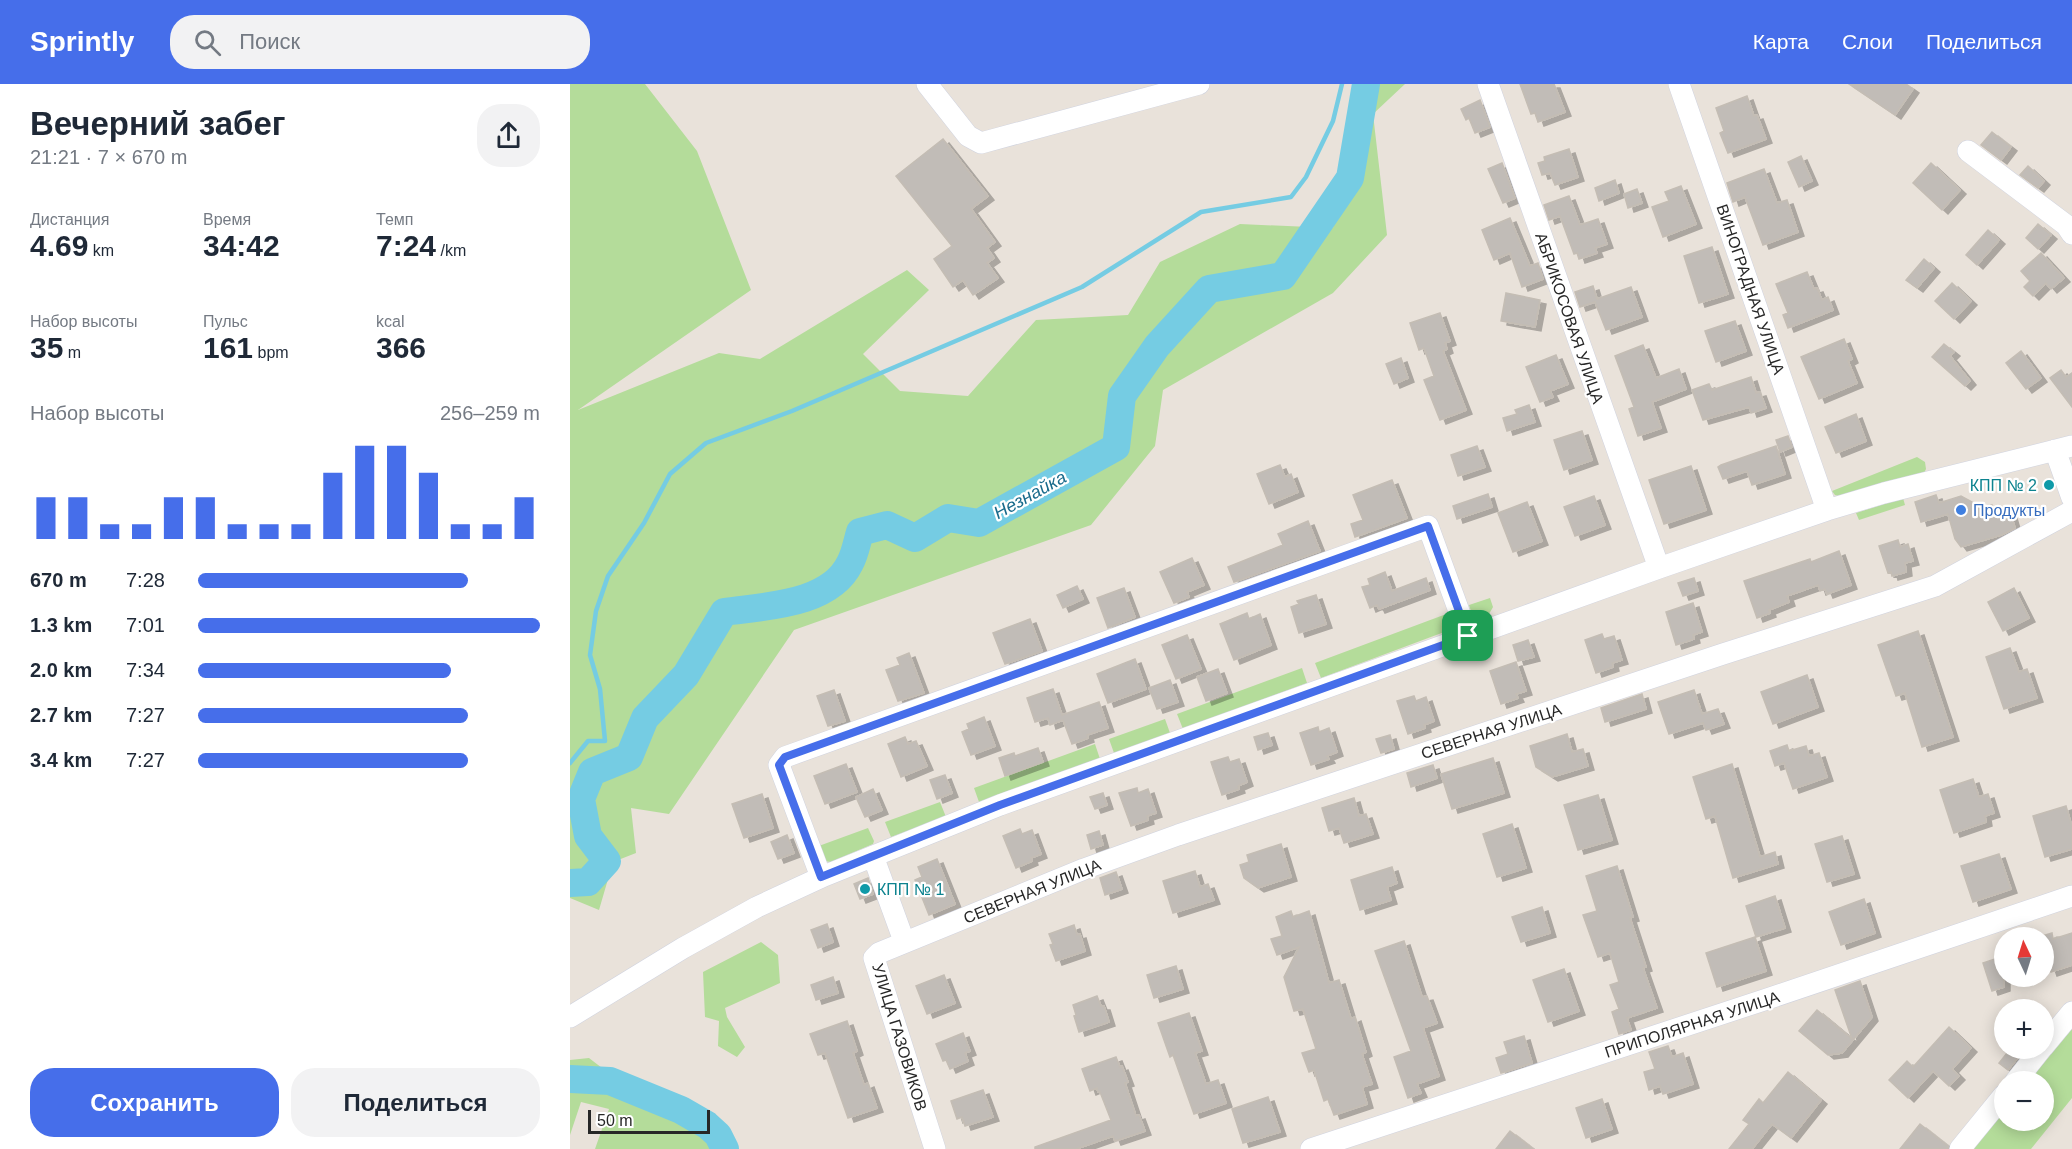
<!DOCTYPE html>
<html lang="ru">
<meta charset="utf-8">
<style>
body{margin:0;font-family:Helvetica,sans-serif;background:#f2f2f3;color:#1f2937;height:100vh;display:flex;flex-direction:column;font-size:22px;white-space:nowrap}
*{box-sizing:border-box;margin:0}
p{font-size:20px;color:#747a83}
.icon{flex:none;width:33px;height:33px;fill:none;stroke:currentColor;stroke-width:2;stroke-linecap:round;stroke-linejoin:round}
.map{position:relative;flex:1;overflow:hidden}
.panel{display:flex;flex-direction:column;background:#fff;width:570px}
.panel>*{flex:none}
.needle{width:39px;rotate:356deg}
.buttons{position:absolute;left:1424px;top:843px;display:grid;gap:12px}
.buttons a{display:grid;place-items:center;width:60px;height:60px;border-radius:50%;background:#fff;box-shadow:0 3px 15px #0003;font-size:30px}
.scale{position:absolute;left:18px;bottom:15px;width:122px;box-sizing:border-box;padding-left:6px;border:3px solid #272727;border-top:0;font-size:16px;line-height:21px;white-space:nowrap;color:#272727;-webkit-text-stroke:4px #fff;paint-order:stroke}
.pin{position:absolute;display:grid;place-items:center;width:51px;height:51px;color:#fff;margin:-26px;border-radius:12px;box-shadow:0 3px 9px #0006}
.round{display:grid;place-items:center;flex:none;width:63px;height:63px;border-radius:24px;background:#f2f2f3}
.headline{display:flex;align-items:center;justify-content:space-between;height:102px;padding:0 30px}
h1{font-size:33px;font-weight:800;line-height:45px}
.stats{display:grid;grid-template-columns:repeat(3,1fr);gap:9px;height:102px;padding:6px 30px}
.stats div{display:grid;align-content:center}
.stats b{font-size:30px;font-weight:800}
.stats small{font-size:16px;font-weight:400}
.stats p{font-size:16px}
.chart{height:168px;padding:12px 30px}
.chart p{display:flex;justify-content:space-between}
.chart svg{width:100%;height:108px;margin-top:6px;stroke:#466eea;stroke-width:6}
.cta{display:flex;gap:12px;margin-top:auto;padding:12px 30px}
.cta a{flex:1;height:69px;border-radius:24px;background:#466eea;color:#fff;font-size:24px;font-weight:800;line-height:69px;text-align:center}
.cta a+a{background:#f2f2f3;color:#1f2937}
ul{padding:0 30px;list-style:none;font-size:20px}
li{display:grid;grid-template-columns:96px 72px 1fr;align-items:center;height:45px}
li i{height:15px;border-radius:8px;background:#466eea}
header{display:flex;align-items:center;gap:36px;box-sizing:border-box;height:84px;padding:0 30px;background:#466eea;color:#fff}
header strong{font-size:28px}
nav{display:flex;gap:33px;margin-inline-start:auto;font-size:21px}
.search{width:420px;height:54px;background:#f2f2f3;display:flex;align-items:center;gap:15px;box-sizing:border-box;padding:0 21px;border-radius:24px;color:#747a83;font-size:22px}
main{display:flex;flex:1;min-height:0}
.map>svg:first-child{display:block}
.green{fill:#b4dc9a}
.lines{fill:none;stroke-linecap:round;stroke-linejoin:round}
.stream{stroke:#75cce3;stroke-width:4.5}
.river{stroke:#75cce3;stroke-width:28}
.building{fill:#c1bcb7;stroke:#c4bdb4;stroke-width:1.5;filter:url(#shadow)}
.minor-casing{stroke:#d0d3df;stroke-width:22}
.minor{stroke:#fff;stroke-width:21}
.route-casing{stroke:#fff;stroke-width:12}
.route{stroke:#466eea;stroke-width:8}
.culture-dot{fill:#0f9aa8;stroke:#fff;stroke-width:2}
.shop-dot{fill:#3f7fe0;stroke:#fff;stroke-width:2}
.labels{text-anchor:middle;stroke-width:4.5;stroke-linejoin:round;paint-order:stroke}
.street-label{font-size:16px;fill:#272727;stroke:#fff}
.culture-label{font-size:16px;fill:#0d838f;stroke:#fff;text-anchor:end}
.shop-label{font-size:16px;fill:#366cbe;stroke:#fff;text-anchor:start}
.water-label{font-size:18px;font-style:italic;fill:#186a8b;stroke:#fff}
</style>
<header>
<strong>Sprintly</strong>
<div class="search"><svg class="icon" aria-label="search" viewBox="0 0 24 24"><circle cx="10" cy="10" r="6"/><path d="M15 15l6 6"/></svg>Поиск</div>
<nav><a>Карта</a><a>Слои</a><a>Поделиться</a></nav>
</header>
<main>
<section class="panel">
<div class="headline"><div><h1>Вечерний забег</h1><p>21:21 · 7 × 670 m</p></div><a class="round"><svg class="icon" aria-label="share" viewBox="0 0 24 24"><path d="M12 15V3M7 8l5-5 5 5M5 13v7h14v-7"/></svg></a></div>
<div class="stats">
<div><p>Дистанция</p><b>4.69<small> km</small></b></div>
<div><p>Время</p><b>34:42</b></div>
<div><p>Темп</p><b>7:24<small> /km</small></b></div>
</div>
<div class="stats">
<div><p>Набор высоты</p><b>35<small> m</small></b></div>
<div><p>Пульс</p><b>161<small> bpm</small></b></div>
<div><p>kcal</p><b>366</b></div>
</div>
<div class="chart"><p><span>Набор высоты</span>256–259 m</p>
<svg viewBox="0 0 160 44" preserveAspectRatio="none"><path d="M5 44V27M15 44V27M25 44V38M35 44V38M45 44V27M55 44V27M65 44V38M75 44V38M85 44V38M95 44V17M105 44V6M115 44V6M125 44V17M135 44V38M145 44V38M155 44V27"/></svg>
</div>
<ul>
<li><b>670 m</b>7:28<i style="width:79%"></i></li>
<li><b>1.3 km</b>7:01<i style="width:100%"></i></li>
<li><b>2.0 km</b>7:34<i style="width:74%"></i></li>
<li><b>2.7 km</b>7:27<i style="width:79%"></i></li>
<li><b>3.4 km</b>7:27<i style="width:79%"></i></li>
</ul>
<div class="cta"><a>Сохранить</a><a>Поделиться</a></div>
</section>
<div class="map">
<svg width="1502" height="1065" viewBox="0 0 1502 1065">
<defs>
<filter id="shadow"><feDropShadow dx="6" dy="4" stdDeviation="0" flood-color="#0004"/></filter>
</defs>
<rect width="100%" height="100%" fill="#e9e2da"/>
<path class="green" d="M0,0h75l52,67 54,139 -173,120 141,-57 41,6 147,-89 22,20 -66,64 37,37 68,5 68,-76 92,-5 32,-53 80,-38 93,4 17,-126 15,-18h40l-32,30 14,121 -54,58 -170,97 -8,56 -64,79 -297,105 -125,184 -38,-6 5,45 -23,9 -14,48 -29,-12z
M1347,373l8,5 1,7 -3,6 -84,21 -4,-1 -3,-4z
M1333,414l2,7 -46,15 -3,-7z
M920,514l3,9c-4,8 -9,15 -19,13l-5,-15z
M879,529l6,15 -134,50 -6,-15z
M732,584l5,15 -124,46 -6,-15z
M595,635l5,14 -56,20 -5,-14z
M525,660l5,15 -121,43 -5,-14z
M370,718l6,15 -55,20 -6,-15z
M298,744l6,13 -1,3 -42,18 -7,-1 -8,-14z
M191,858l17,13 2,28 -55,25 2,9 18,30 -8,10 -19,-11 1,-25 -14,-4 -2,-45z
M1502,945v69l-41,51h-58l31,-37v8h39v-38l-14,-1z
M19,974l30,23 91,55 8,13h-123l14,-40 -28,-7 -11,33v-75z"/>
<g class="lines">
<path class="stream" d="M0,679l18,-22h17l-5,-52 -10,-34 6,-44 12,-35 36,-53 26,-49 36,-31 86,-32 290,-124 119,-75 90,-15 15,-20 27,-56 9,-37"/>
<path class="river" d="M0,799l18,-1 19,-21 -19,-25 -7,-37 11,-27 37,-15 16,-39 41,-43 38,-63c41,-6 106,-7 126,-49 5,-9 7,-21 10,-31l27,-7 28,13 33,-20 31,5 137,-76 6,-51 35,-50 52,-57 74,-13 67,-98 16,-94
M0,995l40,2 71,29 26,15 11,10 7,14"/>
</g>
<path class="building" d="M950,0h34l11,28 -27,10 -3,-9 -4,1z
M1279,0h57l7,5 -18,26z
M1177,12l7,20 3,-1 9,24 -38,14 -8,-20 4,-2 -8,-23z
M910,16l10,27 -15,6 -6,-15 -3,2 -5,-11z
M1422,48l19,15 -10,13 -20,-15z
M373,55l45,57 -17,13 24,33 -8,6 7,10 -7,5 11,15 -25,17 -10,-15 -10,7 -19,-28 18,-13 -56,-70z
M999,65l9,28 -23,8 -5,-12 -8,2 -4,-12 7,-2 -1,-4z
M1231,72l11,25 -13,6 -11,-25z
M932,79l13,35 -12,5 -15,-34z
M1361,79l29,27 -18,20 -29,-27z
M1458,82l16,15 -6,7 -18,-13z
M1194,85l13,34 10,-3 11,32 -35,13 -18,-48 -12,5 -6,-19z
M1045,96l4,13 -20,8 -4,-13z
M1111,102l15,38 -33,13 -11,-30 17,-6 -4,-9z
M1067,105l5,14 -14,5 -4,-14z
M999,112l11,29 18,-6 9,25 -12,4 2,5 -18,6 -2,-6 -3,1 -14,-38 -11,4 -5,-15z
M940,134l20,48 8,-3 5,16 -21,8 -12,-34 -16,7 -12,-30z
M1468,140l13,11 -13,14 -12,-11z
M1418,146l11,10 -22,25 -11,-10z
M1142,163l16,47 -29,9 -15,-47z
M1471,169l23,25 -13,11 -5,-6 -13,13 -9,-9 6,-6 -9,-10z
M1354,175l10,9 -17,20 -11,-8z
M1237,188l7,17 3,-1 5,12 6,-3 5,13 -45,18 -5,-13 5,-2 -12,-29z
M1382,199l19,18 -17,18 -19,-18z
M1023,202l4,13 34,-12 11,30 -36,13 -11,-28 -15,5 -5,-15z
M936,209l34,7 -5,27 -34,-6z
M870,229l10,28 -5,2 2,6 -4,2 23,59 -26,10 -16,-40 10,-4 -10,-28 -5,2 -9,-27z
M1165,237l11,30 -30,11 -11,-31z
M1274,255l8,20 -4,2 9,22 -38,16 -18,-42z
M1374,260l10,8 -4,4 20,25 -5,5 -33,-29z
M1073,261l13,33 23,-9 7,20 -34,13 9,26 -23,8 -9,-27 5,-2 -19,-51z
M1451,267l20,27 -15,11 -20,-26z
M986,271l12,29 -18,7 3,6 -13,5 -14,-35z
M831,274l7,20 -14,6 -8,-20z
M1491,286l5,7 6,-4v34l-22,-29z
M1181,293l5,16 4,-1 6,16 -15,5 -2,-6 -46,13 -11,-30 17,-6 3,6z
M959,321l6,17 -28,9 -4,-13 14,-4 -2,-4z
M1286,330l10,27 -30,12 -11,-26z
M1012,347l10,29 -28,10 -10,-30z
M1218,352l4,11 -12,5 -4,-12z
M907,362l8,21 -27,9 -7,-21z
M1206,362l9,28 -33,11 -5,-14 -24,8 -5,-12 3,-2z
M710,381l5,12 6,-3 7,18 -29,12 -12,-30z
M1121,382l15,44 -42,14 -15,-44z
M822,396l15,38 -52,19 -4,-13 12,-4 -10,-25z
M918,410l4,13 -35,12 -4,-13z
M1366,411l3,8 22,-7 11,6 2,8 18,-5 3,10 15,-4 5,17 -14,7 -40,12 -6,-8 -7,-25 -27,8 -6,-20z
M1024,412l11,29 -30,11 -11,-29z
M957,418l15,39 -29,11 -15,-39z
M738,437l12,30 -86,31 -6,-15 55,-22 -5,-11z
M1328,456l2,7 8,-3 5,17 -8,2 1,9 -14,4 -1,-4 -3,1 -9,-27z
M1269,467l12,34 -24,9 -2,-5 -5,2 -2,-6 -31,11 2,6 -20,8 1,3 -13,5 -13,-37 66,-22 1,3z
M622,474l12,27 -17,7 2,5 -15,6 -14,-31z
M815,488l7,19 34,-13 4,12 -51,19 -2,-4 -7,3 -8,-21 8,-2 -2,-6z
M1124,494l4,13 -15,5 -5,-13z
M507,502l6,13 -20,9 -6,-13z
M554,504l11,29 -27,11 -11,-30z
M1444,504l15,30 -26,13 -15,-29z
M746,511l10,29 -27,9 -8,-26 8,-3 -2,-3z
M1123,519l9,29 -9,3 1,4 -18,6 -10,-33z
M677,529l2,6 11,-5 11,31 -37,15 -14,-36z
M460,535l12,32 -37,13 -12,-31z
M1348,547l35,106 -31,10 -17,-54 -9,3 -18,-51z
M1032,550l2,5 10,-3 8,24 -10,3 1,4 -17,6 -11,-33z
M617,551l14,34 -25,10 -14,-34z
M958,556l6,17 -16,4 -5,-16z
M1440,564l9,24 8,-3 10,29 -33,11 -18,-52z
M339,569l15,40 -26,8 -12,-31 14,-5 -3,-7z
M565,575l11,30 -38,14 -11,-29z
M946,578l10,29 -10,3 2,4 -17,6 -11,-33z
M648,585l9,24 -21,8 -9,-24z
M1237,591l11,32 -45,17 -12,-32z
M600,596l8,22 -21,7 -8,-21z
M483,605l9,26 37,-13 9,26 -21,7 1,3 -16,6 -9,-24 -13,5 -2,-7 -13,4 -8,-24z
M264,606l11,31 -17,5 -11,-30z
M1124,606l8,24 16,-5 6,15 -18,6 -3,-7 -34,11 -11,-32z
M1072,610l4,15 -41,13 -4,-14z
M844,612l2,5 10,-4 8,24 -10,4 1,3 -17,6 -11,-33z
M414,633l11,29 -24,9 -9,-23 7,-3 -2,-5z
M748,643l1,5 10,-4 8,24 -10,4 2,3 -18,6 -11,-32z
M698,649l4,12 -14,5 -4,-13z
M997,650l5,18 11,-3 5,17 -36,11 -16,-10 -6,-21z
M820,651l4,14 -13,4 -5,-14z
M335,653l3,7 8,-3 11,25 -26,11 -13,-33z
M1217,661l2,6 17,-5 3,10 10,-3 8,24 -34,12 -9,-26 -9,3 -5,-15z
M468,664l5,14 -38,14 -6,-18 15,-5 1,3z
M658,673l2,5 9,-3 8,23 -9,4 1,3 -17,6 -11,-33z
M923,674l11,35 -52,16 -11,-35z
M276,680l11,28 -32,12 -11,-28z
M1162,680l28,93 15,-5 3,12 -45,14 -18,-62 -9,3 -13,-42z
M863,681l4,13 -26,9 -4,-14z
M375,691l7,18 -15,6 -7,-19z
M1403,695l6,18 9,-3 6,19 -9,3 1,6 -32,11 -14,-43z
M567,704l1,5 10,-4 8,24 -9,3 1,4 -17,6 -12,-33z
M303,705l9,21 -17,7 -9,-20z
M533,709l4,12 -12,4 -5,-12z
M192,710l11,34 -29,10 -12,-34z
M1028,711l14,45 -34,10 -14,-45z
M784,714l5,18 7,-2 7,20 -29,9 -5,-15 -10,3 -7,-23z
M1496,722l6,21v22l-27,8 -12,-41z
M942,740l14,44 -29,9 -14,-43z
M450,745l2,5 10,-4 9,24 -10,4 1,3 -16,7 -13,-32z
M529,747l4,14 -12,4 -4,-14z
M217,751l7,18 -16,6 -7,-17z
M1272,752l12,38 -27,8 -12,-38z
M711,760l10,33 -33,11 -14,-10 -4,-13 9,-3 -2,-7z
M1429,770l12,35 -38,13 -12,-36z
M367,775l18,45 -26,11 -14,-35 7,-3 -4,-10z
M1047,782l16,51 -3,1 16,49 -3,1 14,40 -30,10 4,12 -12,4 -7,-22 7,-3 -9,-24 9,-3 -9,-29 -12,4 -15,-42 14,-4 -11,-35z
M822,783l5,16 -10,4 4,13 -31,10 -9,-30z
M625,787l5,16 8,-3 6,16 -41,13 -10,-32z
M546,788l6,17 -17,6 -5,-17z
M298,794l5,16 -13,5 -6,-15z
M1205,812l10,32 -29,9 -10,-31z
M1294,815l11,34 -34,12 -12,-33z
M972,823l8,26 -29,9 -9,-25z
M721,827l2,6 16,-6 20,72 10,-3 12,39 4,-2 11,35 -4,2 10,30 -10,3 5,17 -33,11 -6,-16 -4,2 -10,-31 -5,2 -7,-19 14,-4 -13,-40 -9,2 -10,-34 15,-30 -22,8 -6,-16 11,-3 -6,-19z
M257,840l6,18 -15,6 -7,-18z
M504,841l3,10 3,-1 5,17 -29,10 -6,-16 3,-1 -4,-10z
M1482,849l1,6 19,-6v32l-21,7 -8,-24v-10l-4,-1z
M1185,853l11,34 -49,16 -11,-34z
M834,857l18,56 5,-1 10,27 -14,5 16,48 -22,8 4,9 -13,5 -14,-41 17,-6 -36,-100z
M1434,872v31l-12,4 -9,-28z
M606,882l7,23 -29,9 -7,-23z
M994,885l15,42 -31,11 -15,-42z
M374,891l11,28 -28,11 -11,-28z
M263,893l5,16 -22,7 -5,-15z
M1290,897l12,36 -30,36 -14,2 -29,-24 18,-21 35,29 -17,-49z
M527,912l4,10h3l5,16 -30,10 -5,-16 2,-1 -3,-10z
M619,929l13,38 -7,2 11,31 12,-4 8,23 -32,11 -21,-59 -3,2 -12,-34z
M277,937l10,30 -4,2 11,32 4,-2 9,25 -29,10 -23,-65 -7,2 -8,-21z
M1379,943l22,21 -19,21 7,7 -10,10 -16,-15 -25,27 -19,-18 18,-19 6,6z
M393,949l7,18 -5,2 3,8 -18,8 -4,-9 -3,1 -7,-17z
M954,952l8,27 -31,10 -5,-15 12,-4 -4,-12z
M1098,962l4,11 11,-4 10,31 -30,10 -3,-8 -11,4 -5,-18 11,-3 -6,-17z
M1441,964l13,2 -16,20 -9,-7z
M546,973l4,10 2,-1 6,16 -3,1 11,33 3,-1 6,16 -30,10 -2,-5 -37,13h-41v-2l76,-27 -11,-28h-2l-1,-4 -7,3 -8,-22z
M1218,988l33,28 -30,38 -19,-14 -20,25h-23l20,-25 -6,-4 16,-21 4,4z
M413,1006l10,27 -28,9 -3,-9 -5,2 -6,-18z
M698,1013l12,35 -37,11 -11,-34z
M1032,1015l10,30 -26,9 -10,-30z
M1350,1040l28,22v3h-48z
M940,1047l23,18h-37z"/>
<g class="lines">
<defs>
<path id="minor" d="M357,0l41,52 13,7 218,-59
M918,0l171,484
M1109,0l148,426
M1398,67l98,74 6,9
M1485,366l17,48
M303,772l31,85
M251,793l-42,-112 6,-8 643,-231 40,110
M0,933l113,-69 74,-41 67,-31 176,-71 659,-237 168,-58 57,-17 188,-47
M1473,963l29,-35
M1445,998l27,-34
M365,1065l-61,-191 5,-5 205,-84 94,-34 545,-181 212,-68 137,-75
M741,1065l453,-149 308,-104
M1390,1065l44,-54"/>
</defs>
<use href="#minor" class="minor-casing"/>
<use href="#minor" class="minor"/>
</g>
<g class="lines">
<defs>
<path id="route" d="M858,442l40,110 -468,169 -179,72 -42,-112 6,-8z"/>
</defs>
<use href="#route" class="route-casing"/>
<use href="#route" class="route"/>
</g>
<g class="culture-dot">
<circle cx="1479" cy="401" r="6"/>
<circle cx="295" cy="805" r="6"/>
</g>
<circle class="shop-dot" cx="1391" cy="426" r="6"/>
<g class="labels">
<g class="street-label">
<text transform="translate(1181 205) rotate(71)" y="6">ВИНОГРАДНАЯ УЛИЦА</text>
<text transform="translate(1000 234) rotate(71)" y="6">АБРИКОСОВАЯ УЛИЦА</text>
<text transform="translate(921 647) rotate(-18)" y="6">СЕВЕРНАЯ УЛИЦА</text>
<text transform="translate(462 807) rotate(-22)" y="6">СЕВЕРНАЯ УЛИЦА</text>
<text transform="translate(1122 940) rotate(-18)" y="6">ПРИПОЛЯРНАЯ УЛИЦА</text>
<text transform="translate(330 953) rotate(73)" y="6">УЛИЦА ГАЗОВИКОВ</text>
</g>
<g class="culture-label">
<text x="1467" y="407">КПП № 2</text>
<text x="307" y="811" text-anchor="start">КПП № 1</text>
</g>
<g class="shop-label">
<text x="1403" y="432">Продукты</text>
</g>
<g class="water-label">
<text transform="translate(460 411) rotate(-29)" y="6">Незнайка</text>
</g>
</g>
</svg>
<div class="buttons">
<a><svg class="needle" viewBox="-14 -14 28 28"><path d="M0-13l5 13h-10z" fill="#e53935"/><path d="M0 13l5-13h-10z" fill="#747a83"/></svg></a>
<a>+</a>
<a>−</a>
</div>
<div class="scale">50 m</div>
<div class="pin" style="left:898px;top:552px;background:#1e9e55"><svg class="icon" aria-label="arrive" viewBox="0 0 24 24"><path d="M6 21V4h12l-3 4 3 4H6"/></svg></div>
</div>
</main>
